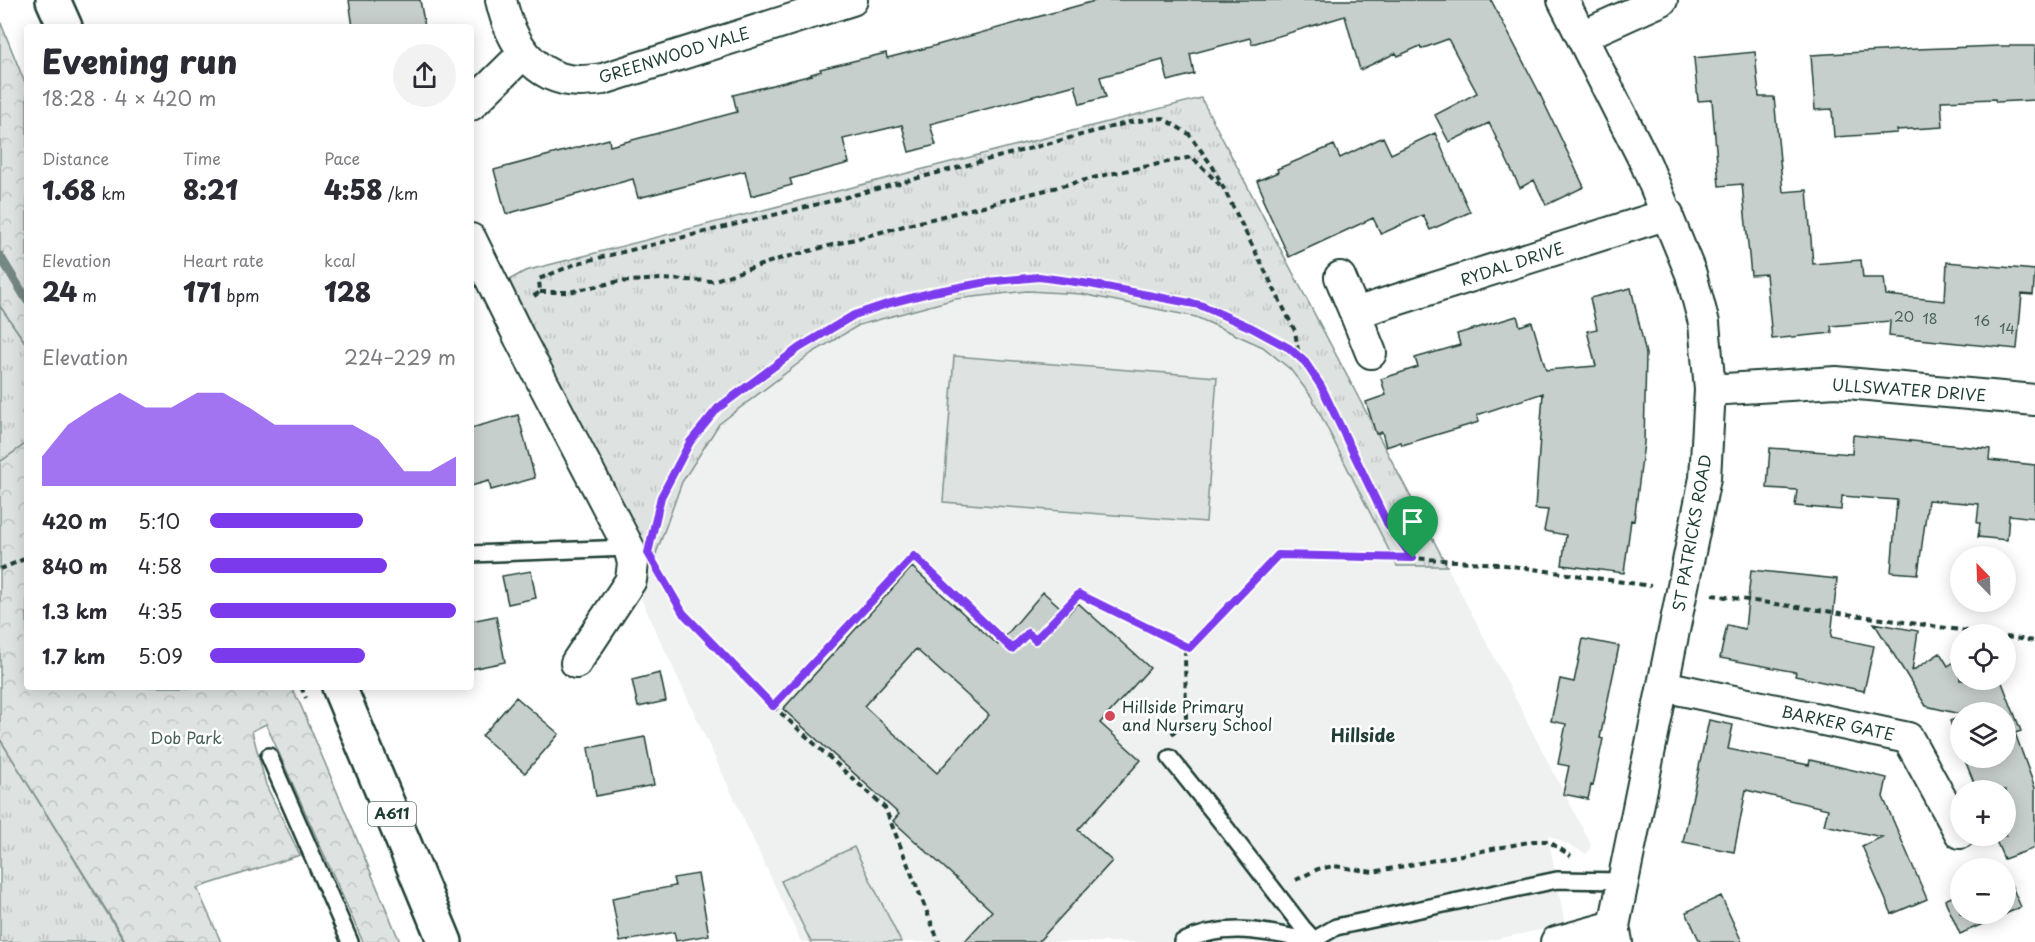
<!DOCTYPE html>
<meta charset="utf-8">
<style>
body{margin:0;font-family:"Playpen Sans",sans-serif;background:#f2f2f3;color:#2b2b33;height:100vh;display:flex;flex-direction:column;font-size:22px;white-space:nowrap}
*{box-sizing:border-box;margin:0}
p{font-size:20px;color:#7c7c81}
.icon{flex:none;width:33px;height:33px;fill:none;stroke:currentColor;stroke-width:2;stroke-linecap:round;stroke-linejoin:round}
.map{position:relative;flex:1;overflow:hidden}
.details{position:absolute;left:24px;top:24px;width:450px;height:666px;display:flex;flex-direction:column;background:#fff;border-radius:6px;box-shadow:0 3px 15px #0003}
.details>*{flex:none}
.needle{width:39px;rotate:337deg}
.tools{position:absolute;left:1950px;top:546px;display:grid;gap:12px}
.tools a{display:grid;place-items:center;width:66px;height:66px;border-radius:50%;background:#fff;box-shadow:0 3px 15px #0003;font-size:30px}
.pin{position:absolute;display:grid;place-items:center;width:51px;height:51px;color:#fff;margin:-62px -26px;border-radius:50% 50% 50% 0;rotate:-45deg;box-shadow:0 0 6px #0007}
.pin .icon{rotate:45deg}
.round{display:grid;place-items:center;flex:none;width:63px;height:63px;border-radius:32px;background:#f2f2f3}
.summary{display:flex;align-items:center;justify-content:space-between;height:102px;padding:0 18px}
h1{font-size:33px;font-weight:800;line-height:45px}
.figures{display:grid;grid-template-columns:repeat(3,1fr);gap:9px;height:102px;padding:6px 18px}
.figures div{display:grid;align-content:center}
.figures b{font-size:26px;font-weight:800}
.figures small{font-size:16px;font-weight:400}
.figures p{font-size:16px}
.chart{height:168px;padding:12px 18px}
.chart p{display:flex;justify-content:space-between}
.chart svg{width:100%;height:108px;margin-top:6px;fill:#7c3aed;opacity:.7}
ul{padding:0 18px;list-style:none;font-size:20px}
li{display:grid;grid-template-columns:96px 72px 1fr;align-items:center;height:45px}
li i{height:15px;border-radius:8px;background:#7c3aed}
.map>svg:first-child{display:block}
.built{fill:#eef1f0}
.grass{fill:url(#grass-tufts);stroke:#7e908b;stroke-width:1.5}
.forest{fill:url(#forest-crowns);stroke:#7e908b;stroke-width:1.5}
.garden{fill:#dee3e2;stroke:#7e908b;stroke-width:1.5}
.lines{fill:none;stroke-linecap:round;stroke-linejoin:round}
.stream{stroke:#758883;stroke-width:9}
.building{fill:#c7cfcc;stroke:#1f3d34;stroke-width:1.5;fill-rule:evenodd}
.service-casing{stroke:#1f3d34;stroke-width:20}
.minor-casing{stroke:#1f3d34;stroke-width:34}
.primary-casing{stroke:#1f3d34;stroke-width:38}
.path{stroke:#1f3d34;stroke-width:4;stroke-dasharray:6 4.5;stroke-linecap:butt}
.service{stroke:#fff;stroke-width:15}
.minor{stroke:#fff;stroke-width:30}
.primary{stroke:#fff;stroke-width:33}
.route-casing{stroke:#fff;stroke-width:12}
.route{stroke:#7c3aed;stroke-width:8}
.poi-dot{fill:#d1495b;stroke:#fff;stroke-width:2}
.labels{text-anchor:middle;stroke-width:5;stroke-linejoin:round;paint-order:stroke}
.number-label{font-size:14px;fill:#49625a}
.shield{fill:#fff;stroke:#627771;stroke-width:1.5}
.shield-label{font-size:15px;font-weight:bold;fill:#1f3d34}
.street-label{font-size:16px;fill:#1f3d34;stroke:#fff}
.poi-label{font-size:16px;fill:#1f3d34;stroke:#fff;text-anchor:start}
.park-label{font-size:16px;fill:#455e57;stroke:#fff}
.neighbourhood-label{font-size:18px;font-weight:bold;fill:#1f3d34;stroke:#fff}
</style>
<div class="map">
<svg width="2035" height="942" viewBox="0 0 2035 942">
<defs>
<pattern id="grass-tufts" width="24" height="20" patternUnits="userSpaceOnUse" patternTransform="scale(1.5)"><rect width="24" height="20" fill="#dee3e2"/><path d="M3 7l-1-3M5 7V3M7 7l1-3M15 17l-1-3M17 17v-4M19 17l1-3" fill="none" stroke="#bec4c2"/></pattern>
<pattern id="forest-crowns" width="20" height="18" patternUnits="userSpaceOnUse" patternTransform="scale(1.5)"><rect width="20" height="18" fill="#dee3e2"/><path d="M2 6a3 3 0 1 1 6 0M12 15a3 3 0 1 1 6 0" fill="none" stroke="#bec4c2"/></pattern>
</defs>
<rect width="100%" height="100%" fill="#fff"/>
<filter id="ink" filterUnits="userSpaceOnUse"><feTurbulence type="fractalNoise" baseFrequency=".0167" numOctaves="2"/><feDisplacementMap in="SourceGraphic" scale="12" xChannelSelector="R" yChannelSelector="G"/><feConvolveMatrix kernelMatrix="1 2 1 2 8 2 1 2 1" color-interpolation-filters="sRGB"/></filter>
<g filter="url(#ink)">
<path class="built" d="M1027,291l55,3 114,23 67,30 27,22 21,27 86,169 50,1 144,279 -4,9 -39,-19 17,90 -83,17h-681l-160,-343 12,-37 29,-80 37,-58 93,-71 47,-28 96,-26z"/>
<path class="grass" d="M1201,98l246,468h-50l-86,-170 -21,-27 -27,-22 -67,-30 -114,-23 -55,-3 -72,8 -96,26 -47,28 -93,71 -37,58 -29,80 -11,-18 -135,-263 18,-10z
M0,306l27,39v98l-27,19z
M0,739l125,203h-125z"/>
<path class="forest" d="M0,21l27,67v257l-27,-39z
M27,443v244h264l10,19 99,236h-37l-97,-218 -14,7 14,54 34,70 -103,33 24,54h-95l-126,-203v-277z"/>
<path class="garden" d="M954,356l263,21 -11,145 -263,-20z
M854,847l47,95h-90l-30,-61z"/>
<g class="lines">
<path class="stream" d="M0,256l27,44"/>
</g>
<path class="building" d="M349,0h71l5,27h-72z
M1098,0h393l47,90 46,97 -38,18 -12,-25 -14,8 -31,-65 -40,19 -14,-27 42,-22 -29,-54 -27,10 -1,-3 -22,10 -2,-3 -36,17 -15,-54 -93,28 -2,-6 -60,16 4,20 -26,7 -5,-21 -63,17 6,20 -26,7 -5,-19 -145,39 6,21 -27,7 -7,-27 -59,14 6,24 -59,16 2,6 -41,11 -6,-25 -107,27 -5,-19 -127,35 -12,-44 115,-31 1,7 127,-34 -4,-17 79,-20 -1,-1 10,-3 -1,-2 66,-16 1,5 43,-11z
M2000,46h35v54l-39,2 -1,-3 -54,2 2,26 -46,3v3l-63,4 -2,-28 -17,1 -4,-55 106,-6z
M1755,52l4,45h15l9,95 24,-2 6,74 48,-4 2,18h21l2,17 59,6 2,-39 88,8 -2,25 -11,-1 -5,55 -128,-13 1,-15 -59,5 1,7 -60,6 -6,-65 -15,1 -9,-91 -23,2 -7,-86 -14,1 -4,-43z
M1435,133l35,79 -40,18 -7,-15 -42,19 -8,-16 -84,39 -27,-59 2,-1 -7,-16 21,-9 -1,-3 57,-24 6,13 43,-21 8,17z
M1631,288l15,66 -2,89 -10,78 -3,-1 -7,53 -62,-8 4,-30 -22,-4 4,-21 -13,-1 8,-116 -66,22 2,7 -77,23 -1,-3 -15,5 -4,-15 -6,2 -10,-32 20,-7 -5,-16 37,-12 -3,-9 45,-13 -3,-11 60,-18 3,10 12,-4 14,48 50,-4 -9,-35 10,-2 -7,-31z
M518,415l17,63 -44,12 -2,-9 -18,5v-58z
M1853,435l137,14 -1,11 46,5v53l-26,-3 -2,25 -29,-3 2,-14h-3l2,-19 -51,-4 -10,74 -27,-2 6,-72 -55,-4 -1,14 -46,-4 2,-16 -30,-2 3,-40 82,6z
M912,567l86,78 45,-53 25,22 10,-11 72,65 -50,55 41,37 -63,70 34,31 -74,81h-74l28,-31 -99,-90 6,-7 -116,-105zM916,649l73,66 -52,58 -73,-67z
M1751,570l86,9 -6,58 43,9 -10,45 -69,-15 1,-4 -76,-14 7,-33 18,4z
M531,571l5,27 -28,6 -6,-28z
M496,616l9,46 -34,7v-48z
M1874,623l44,8 -6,40 28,-18 8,13 12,-8v22h41l20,51 -6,2 20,55v60l-31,11 -10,-23h12v-46h-29l-13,-32h42v-46h-46v2l-34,-8z
M1583,639l36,7 -19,92 3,1 -10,47 -2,-1 -3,14 -25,-5 6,-28 -11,-2 8,-40 -15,-3 9,-42 14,3z
M660,673l6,28 -28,6 -6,-27z
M516,697l43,37 -34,39 -43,-37z
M1960,717v32l-10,-28z
M1709,720l24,5 -5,24 81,16 1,-5 77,18 -4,19 44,102 -35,15 -30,-68 20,-9 -58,-12 4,-16 -82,-19 -12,62 -51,-10z
M645,737l9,48 -58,11 -8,-48z
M2006,873l15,34 -61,27 -15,-34 15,-7v21h46z
M698,874l11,61 -33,6 -2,-9 -54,10 -8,-44 63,-12 -2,-8z
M1721,896l21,46h-42l-14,-30z"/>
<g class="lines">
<defs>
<path id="service" d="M471,554l158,-6
M269,756l81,186
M1170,758l56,70 77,100 13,14
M1182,942c45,-21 87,-10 133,0
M1317,942l2,-5 17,-10 221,-47 66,1"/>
<path id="minor" d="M501,0c9,40 32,80 78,81 8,0 16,-1 24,-2l249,-79
M1563,0l83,164 45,110 13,49 6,67 -5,88 -91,448 3,16
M1582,36l80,-36
M471,105l53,-52
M471,239l48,98 110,211 4,15 -2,17 -55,83
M1340,277l15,36 313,-99
M1355,313l16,40
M1710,390l126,-8 199,18
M1663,686l245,52 52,95
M1556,942l58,-16"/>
<path id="primary" d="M53,0l12,27
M339,687l106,255"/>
</defs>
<use href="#service" class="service-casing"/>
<use href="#minor" class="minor-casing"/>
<use href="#primary" class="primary-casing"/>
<path class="path" d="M540,292h29l47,-10 45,-3 51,2 67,-22 125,-33 201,-51 87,-18 28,28
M534,296l6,-4 -1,-13 39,-16 257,-63 295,-78 33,-4 26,16 24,33 82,164 4,26
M655,529l6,-32 10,-21 19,-34 14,-18 14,-16 81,-60 54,-33 34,-11 46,-11 54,-11 52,-5 52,7 109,21 52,23 37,20 16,14 16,24 66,137 26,35 85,6 153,22
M0,569l27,-11
M663,579l20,34 90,93 141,-150 98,93 15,-16 8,7 44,-46 110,54
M1712,595l277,39
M2006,637l29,4
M301,687l5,11
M773,706l112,102 54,134
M1172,734l14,-14 -1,-68 93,-97 135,3
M1296,880l22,-11 16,-3 39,6 161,-31h14l23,15"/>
<use href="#service" class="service"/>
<use href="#minor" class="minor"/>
<use href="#primary" class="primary"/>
</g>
</g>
<g class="lines" filter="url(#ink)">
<defs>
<path id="route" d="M1039,277l51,7 110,21 52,23 37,20 16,14 16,24 66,137 26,35 -135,-3 -89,93 -110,-54 -44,46 -7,-7 -16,16 -98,-93 -141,150 -90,-93 -35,-60 13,-56 29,-55 28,-34 81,-60 55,-33 33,-11 46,-12 54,-10z"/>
</defs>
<use href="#route" class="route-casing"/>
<use href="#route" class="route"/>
</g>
<circle class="poi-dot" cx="1110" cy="716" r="6"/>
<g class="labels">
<g class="number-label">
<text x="1904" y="322">20</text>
<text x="1930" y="324">18</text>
<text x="1982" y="326">16</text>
<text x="2007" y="334">14</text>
</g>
<rect class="shield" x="368" y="802" width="48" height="24" rx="4.5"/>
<g class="shield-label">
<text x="392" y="819">A611</text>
</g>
<g class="street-label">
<text transform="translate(674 55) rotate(-17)" y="6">GREENWOOD VALE</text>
<text transform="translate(1512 264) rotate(-18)" y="6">RYDAL DRIVE</text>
<text transform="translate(1909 390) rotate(4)" y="6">ULLSWATER DRIVE</text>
<text transform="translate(1692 533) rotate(-80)" y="6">ST PATRICKS ROAD</text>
<text transform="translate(1838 723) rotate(12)" y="6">BARKER GATE</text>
</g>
<g class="poi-label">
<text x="1122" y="713">Hillside Primary<tspan x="1122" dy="18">and Nursery School</tspan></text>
</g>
<g class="park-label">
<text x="186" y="744">Dob Park</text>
</g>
<g class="neighbourhood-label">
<text x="1363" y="742">Hillside</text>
</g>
</g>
</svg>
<div class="tools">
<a><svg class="needle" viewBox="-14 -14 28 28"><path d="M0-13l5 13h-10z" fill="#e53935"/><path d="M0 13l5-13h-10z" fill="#7c7c81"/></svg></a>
<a><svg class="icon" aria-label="locate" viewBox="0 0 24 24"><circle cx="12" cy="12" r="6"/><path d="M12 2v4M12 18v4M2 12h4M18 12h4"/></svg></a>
<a><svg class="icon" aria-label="layers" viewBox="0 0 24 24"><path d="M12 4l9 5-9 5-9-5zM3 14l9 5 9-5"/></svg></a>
<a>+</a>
<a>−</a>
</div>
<div class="pin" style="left:1413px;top:558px;background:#1e9e55"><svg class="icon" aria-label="arrive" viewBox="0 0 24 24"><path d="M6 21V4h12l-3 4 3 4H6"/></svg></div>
<section class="details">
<div class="summary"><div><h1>Evening run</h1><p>18:28 · 4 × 420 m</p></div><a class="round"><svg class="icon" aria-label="share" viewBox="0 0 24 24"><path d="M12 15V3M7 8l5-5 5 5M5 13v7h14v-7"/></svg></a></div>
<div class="figures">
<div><p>Distance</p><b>1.68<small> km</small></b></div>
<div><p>Time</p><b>8:21</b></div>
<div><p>Pace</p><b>4:58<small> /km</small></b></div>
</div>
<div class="figures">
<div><p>Elevation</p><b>24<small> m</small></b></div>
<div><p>Heart rate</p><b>171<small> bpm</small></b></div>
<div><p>kcal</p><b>128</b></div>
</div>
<div class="chart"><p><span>Elevation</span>224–229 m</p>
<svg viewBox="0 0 160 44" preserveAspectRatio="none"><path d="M0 44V32L10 19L20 12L30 6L40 12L50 12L60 6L70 6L80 12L90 19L100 19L110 19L120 19L130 25L140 38L150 38L160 32V44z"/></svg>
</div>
<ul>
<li><b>420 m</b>5:10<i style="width:62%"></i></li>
<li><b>840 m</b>4:58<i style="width:72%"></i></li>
<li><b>1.3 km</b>4:35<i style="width:100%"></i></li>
<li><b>1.7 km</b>5:09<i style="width:63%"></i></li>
</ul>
</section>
</div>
